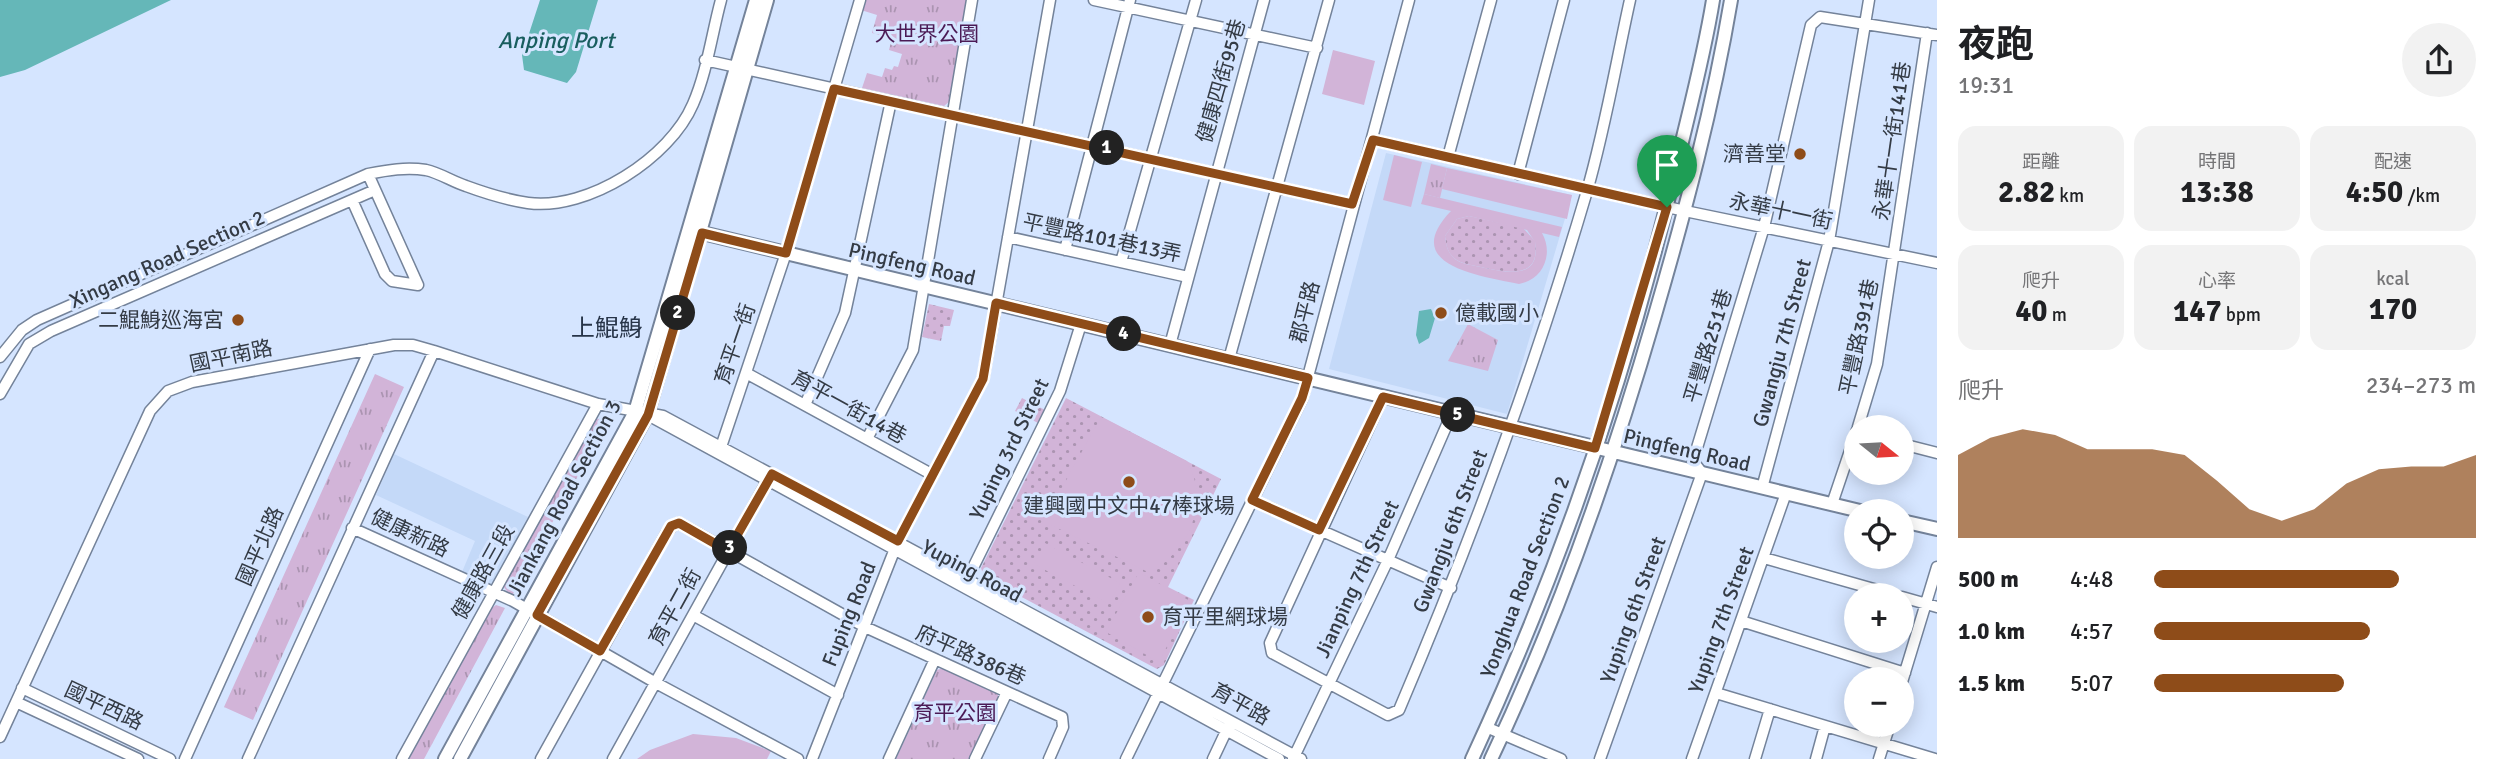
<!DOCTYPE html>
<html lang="zh-TW">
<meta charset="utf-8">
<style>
body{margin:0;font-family:Signika,"Noto Sans TC",sans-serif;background:#f2f2f2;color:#202124;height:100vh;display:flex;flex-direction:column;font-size:26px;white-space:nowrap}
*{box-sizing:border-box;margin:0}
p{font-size:23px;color:#757577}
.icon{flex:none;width:38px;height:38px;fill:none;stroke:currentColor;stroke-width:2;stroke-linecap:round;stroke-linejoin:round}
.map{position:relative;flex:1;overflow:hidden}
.drawer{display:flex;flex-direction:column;background:#fff;width:560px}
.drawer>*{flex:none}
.needle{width:46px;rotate:108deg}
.buttons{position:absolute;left:1844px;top:415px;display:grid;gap:14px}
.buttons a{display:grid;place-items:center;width:70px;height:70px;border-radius:50%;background:#fff;box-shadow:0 4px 18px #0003;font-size:35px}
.pin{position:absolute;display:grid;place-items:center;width:60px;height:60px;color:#fff;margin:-72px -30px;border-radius:50% 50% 50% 0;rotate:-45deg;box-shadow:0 0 7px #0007}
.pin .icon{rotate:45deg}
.km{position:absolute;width:35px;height:35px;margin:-18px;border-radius:50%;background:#222;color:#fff;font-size:19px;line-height:35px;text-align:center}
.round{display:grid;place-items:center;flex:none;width:74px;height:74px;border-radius:37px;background:#f2f2f2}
.head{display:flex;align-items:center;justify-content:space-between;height:119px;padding:0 21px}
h1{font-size:38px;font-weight:700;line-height:52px}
.stats{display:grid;grid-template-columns:repeat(3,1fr);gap:10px;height:119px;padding:7px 21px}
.stats div{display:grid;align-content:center;border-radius:18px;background:#f2f2f2;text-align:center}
.stats b{font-size:30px;font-weight:700}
.stats small{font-size:19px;font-weight:400}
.stats p{font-size:19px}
.chart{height:196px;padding:14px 21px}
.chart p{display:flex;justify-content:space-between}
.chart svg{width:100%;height:126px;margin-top:7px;fill:#8e4c19;opacity:.7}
ul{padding:0 21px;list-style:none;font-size:23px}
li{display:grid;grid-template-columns:112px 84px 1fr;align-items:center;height:52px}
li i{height:18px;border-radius:9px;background:#8e4c19}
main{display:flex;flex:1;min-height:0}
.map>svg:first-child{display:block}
.built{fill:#c4d9f8}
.grass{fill:url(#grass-dots)}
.park{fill:url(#park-tufts)}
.garden{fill:#d2b4d8;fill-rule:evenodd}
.water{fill:#65b7b8}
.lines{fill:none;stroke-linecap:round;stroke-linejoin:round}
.minor-casing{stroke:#74839a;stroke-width:13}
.tertiary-casing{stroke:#74839a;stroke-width:16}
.minor{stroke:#fff;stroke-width:10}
.tertiary{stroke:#fff;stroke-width:12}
.route-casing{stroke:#fff;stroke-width:14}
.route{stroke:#8e4c19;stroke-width:9}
.poi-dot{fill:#8e4c19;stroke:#d5e5ff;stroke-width:2.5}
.labels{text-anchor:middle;stroke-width:6;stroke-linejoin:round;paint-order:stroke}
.park-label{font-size:21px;fill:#4b1a55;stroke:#d5e5ff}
.street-label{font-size:21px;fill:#343b45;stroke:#d5e5ff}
.poi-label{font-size:21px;fill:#343b45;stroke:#d5e5ff;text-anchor:end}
.water-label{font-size:23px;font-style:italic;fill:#195e5f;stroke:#d5e5ff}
.quarter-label{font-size:24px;fill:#273448;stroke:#d5e5ff}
</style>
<main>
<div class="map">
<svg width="1937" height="759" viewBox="0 0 1937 759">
<defs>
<pattern id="grass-dots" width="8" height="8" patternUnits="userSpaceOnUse" patternTransform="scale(1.75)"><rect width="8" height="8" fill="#d2b4d8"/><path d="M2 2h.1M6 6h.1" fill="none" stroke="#ab94b1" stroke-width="1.8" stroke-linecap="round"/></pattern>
<pattern id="park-tufts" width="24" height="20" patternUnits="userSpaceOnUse" patternTransform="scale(1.75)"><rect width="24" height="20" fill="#d2b4d8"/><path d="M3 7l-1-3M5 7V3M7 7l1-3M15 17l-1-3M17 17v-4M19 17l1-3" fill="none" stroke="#ab94b1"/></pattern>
</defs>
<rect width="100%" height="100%" fill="#d5e5ff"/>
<path class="built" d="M1386,153l186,42 -65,219 -178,-45z
M394,454l134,63 -34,65 -5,3 -27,-13 13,-31 -99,-46z"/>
<path class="grass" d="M1469,216l54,12 12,13c6,38 -26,32 -50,27 -10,-3 -24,-3 -32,-11 -6,-6 -7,-13 -8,-21l12,-17z
M929,304l25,6 -4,16h-6l-3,15 -19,-4z
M1022,398l23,12 -7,13 -23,-12z
M1066,398l155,81 -53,108 26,13 -30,65 -7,4 -173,-92 -3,-9z"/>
<path class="park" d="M864,0h104l-18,101 -6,5 -82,-18 5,-15 15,4 3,-9 7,2 2,-4 4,1 4,-13 -13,-4 3,-12 -20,-5 5,-18 -16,-5z
M1431,164l16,4 -7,30 -16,-4z
M1468,324l30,16 -10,31 -40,-10z
M375,374l29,13 -151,333 -29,-13z
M602,418l4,7 -93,169 -3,1 -7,-9 91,-166z
M496,605l9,3 -81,151h-15l80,-149z
M943,668l54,24 2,6 -28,61h-75l41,-89z"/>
<path class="garden" d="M1333,50l42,11 -11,44 -42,-11z
M1394,155l28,7 -11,45 -28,-7z
M1447,168l125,27 -5,24 -125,-30z
M1424,194l138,33 -3,10 -17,-4c12,21 1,47 -23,51 -37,-8 -121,-18 -68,-73l-30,-7zM1469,216l58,14 8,12c6,37 -26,31 -50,26 -10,-3 -25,-3 -32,-11 -6,-6 -7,-13 -8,-21l12,-17z
M1101,417l86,44c24,43 1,89 -37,112l-99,-48 -3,-12z
M1045,543l75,40 -11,21 -75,-40z
M1139,572l51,29 -31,61 -53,-30z
M693,734l43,4 35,13 -4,8h-130l13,-9z"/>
<path class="water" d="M0,0h171l-146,70 -25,7z
M540,0h58l-22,72 -9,11 -43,-13 -2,-15z
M1431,309l4,9 -6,20 -10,6 -3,-9 3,-24z"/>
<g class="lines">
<defs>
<path id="minor" d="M1094,0l223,48
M705,60l647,144
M1373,140l312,71 252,52
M1448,157l43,-157
M368,174c20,-4 38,-7 58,-4 14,3 27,12 40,16 19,7 42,14 62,17 60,8 142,-45 165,-99 14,-32 19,-71 28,-104
M1518,174l46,-174
M1008,237l180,40
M1065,250l65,-250
M1121,262l75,-262
M1170,345l94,-345
M0,357l22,-27 15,-10 331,-146 50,111 -26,-4 -7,-7 -33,-74
M1229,359l100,-359
M746,373l187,102
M0,394l29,-50 22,-13 324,-141
M1383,397l-113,246 2,10 116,62 11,-5c72,-169 136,-342 188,-519 18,-62 29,-128 43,-191
M805,405l40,-92 46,-212
M648,415l631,344
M1858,427l19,-63 50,-331
M867,439l46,-89 59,-350
M1902,444l35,9
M721,447l65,-194 74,-253
M1762,488l67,-247 40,-241
M1252,500l199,88
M1832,504l25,-74
M352,528l161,73 143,82 142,76
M1764,558l131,37
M965,584l95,-193 21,-67
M1902,597l35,10
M693,615l145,80
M1741,621l164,52
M1902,682l35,-115
M22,688l148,71
M1716,693l219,66
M16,702l122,57
M1486,727l75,32
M0,737l150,-326 18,-20 24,-9 202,-37h19l21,6 164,53 65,12 638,343
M185,759l185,-410
M248,759l186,-408
M402,759l196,-355
M541,759l125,-225 6,-8 7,-3 186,104 197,90 1,10 -14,32
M613,759l156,-281
M812,759l86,-218 85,-162 67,-379
M889,759l46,-100
M975,759l32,-67
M1126,759l176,-360 107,-399
M1213,759l16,-34
M1293,759l95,-199 64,-147
M1600,759l102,-286 -9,-12 71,-234 47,-202 9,-8 117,18
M1692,759l94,-266
M1755,759l15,-50
M1816,759l9,-33
M1879,759l11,-35"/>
<path id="tertiary" d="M690,230l1170,281
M1902,521l35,8
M445,759l190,-347 121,-412
M460,759l187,-344 120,-415
M1472,759c90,-194 160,-400 208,-609 12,-50 25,-100 33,-150
M1491,759c68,-143 120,-292 164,-444 30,-103 58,-208 76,-315"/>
</defs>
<use href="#minor" class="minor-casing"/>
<use href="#tertiary" class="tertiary-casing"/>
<use href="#minor" class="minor"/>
<use href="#tertiary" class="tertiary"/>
</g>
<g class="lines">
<defs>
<path id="route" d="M834,89l518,115 21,-64 294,67 -72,241 -212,-51 -64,133 -67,-30 50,-102 6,-20 -312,-75 -13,76 -85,162 -126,-67 -44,77 -49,-28 -8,3 -71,125 -63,-36 111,-200 54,-182 84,20z"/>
</defs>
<use href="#route" class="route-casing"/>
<use href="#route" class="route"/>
</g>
<g class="poi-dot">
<circle cx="1800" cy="154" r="7"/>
<circle cx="1441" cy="313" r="7"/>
<circle cx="238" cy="320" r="7"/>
<circle cx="1129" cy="482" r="7"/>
<circle cx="1148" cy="617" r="7"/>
</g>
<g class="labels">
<g class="park-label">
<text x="927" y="41">大世界公園</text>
<text x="955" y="720">育平公園</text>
</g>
<g class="street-label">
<text transform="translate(1221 81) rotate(-74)" y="7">健康四街95巷</text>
<text transform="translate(1892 141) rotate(-82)" y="7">永華十一街141巷</text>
<text transform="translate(1781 211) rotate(12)" y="7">永華十一街</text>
<text transform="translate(1102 238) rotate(12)" y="7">平豐路101巷13弄</text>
<text transform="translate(167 259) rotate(-24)" y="7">Xingang Road Section 2</text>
<text transform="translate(912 264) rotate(13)" y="7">Pingfeng Road</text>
<text transform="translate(1305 312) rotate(-76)" y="7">郡平路</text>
<text transform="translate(1859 337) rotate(-78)" y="7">平豐路391巷</text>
<text transform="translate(1782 343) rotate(-75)" y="7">Gwangju 7th Street</text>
<text transform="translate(735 344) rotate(-71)" y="7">育平一街</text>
<text transform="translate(1708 346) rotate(-73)" y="7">平豐路251巷</text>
<text transform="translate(231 356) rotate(-12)" y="7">國平南路</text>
<text transform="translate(849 407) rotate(29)" y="7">育平一街14巷</text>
<text transform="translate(1009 449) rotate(-64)" y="7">Yuping 3rd Street</text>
<text transform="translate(1687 450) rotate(13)" y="7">Pingfeng Road</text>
<text transform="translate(564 498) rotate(-62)" y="7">Jiankang Road Section 3</text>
<text transform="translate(1450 531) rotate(-69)" y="7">Gwangju 6th Street</text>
<text transform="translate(410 533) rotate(25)" y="7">健康新路</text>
<text transform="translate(260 546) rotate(-66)" y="7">國平北路</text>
<text transform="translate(972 571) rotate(28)" y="7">Yuping Road</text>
<text transform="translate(483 572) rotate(-61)" y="7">健康路三段</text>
<text transform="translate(1525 577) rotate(-69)" y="7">Yonghua Road Section 2</text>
<text transform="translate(1357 579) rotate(-65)" y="7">Jianping 7th Street</text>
<text transform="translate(675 607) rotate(-61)" y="7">育平二街</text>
<text transform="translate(1633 610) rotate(-70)" y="7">Yuping 6th Street</text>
<text transform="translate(849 614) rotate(-68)" y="7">Fuping Road</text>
<text transform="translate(1721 620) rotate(-70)" y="7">Yuping 7th Street</text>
<text transform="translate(971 655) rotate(24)" y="7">府平路386巷</text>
<text transform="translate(1241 704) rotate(29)" y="7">育平路</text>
<text transform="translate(104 706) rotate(25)" y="7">國平西路</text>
</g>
<g class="poi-label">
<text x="1786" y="161">濟善堂</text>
<text x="1455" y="320" text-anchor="start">億載國小</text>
<text x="224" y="327">二鯤鯓巡海宮</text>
<text x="1129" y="513" text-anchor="middle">建興國中文中47棒球場</text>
<text x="1162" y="624" text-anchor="start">育平里網球場</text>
</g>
<g class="water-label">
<text x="556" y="48">Anping Port</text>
</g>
<g class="quarter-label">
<text x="607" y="336">上鯤鯓</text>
</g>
</g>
</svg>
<div class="buttons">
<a><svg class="needle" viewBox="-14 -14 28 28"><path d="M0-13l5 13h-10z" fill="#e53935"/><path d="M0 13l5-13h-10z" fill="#757577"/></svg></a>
<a><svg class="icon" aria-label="locate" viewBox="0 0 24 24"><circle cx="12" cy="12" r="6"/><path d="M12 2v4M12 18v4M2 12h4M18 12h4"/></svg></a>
<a>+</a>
<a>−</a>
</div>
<div class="pin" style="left:1667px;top:207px;background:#1e9e55"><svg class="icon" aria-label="arrive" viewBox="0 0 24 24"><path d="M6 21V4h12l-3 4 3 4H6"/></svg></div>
<b class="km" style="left:1107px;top:148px">1</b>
<b class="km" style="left:678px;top:313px">2</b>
<b class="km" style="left:730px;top:548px">3</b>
<b class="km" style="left:1124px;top:334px">4</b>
<b class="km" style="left:1458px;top:415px">5</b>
</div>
<section class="drawer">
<div class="head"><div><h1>夜跑</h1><p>19:31</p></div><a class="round"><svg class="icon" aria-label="share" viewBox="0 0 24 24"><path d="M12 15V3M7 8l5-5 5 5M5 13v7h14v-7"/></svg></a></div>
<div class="stats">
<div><p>距離</p><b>2.82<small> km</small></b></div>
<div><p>時間</p><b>13:38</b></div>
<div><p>配速</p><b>4:50<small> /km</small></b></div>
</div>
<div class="stats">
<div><p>爬升</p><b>40<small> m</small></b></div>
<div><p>心率</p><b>147<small> bpm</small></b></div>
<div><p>kcal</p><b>170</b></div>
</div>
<div class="chart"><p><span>爬升</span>234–273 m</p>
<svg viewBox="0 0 160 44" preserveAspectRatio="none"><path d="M0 44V15L10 9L20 6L30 8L40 13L50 13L60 13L70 15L80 24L90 34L100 38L110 34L120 25L130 20L140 19L150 19L160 15V44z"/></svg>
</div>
<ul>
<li><b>500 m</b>4:48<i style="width:76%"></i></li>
<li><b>1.0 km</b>4:57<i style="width:67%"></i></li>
<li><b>1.5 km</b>5:07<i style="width:59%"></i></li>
</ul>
</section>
</main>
